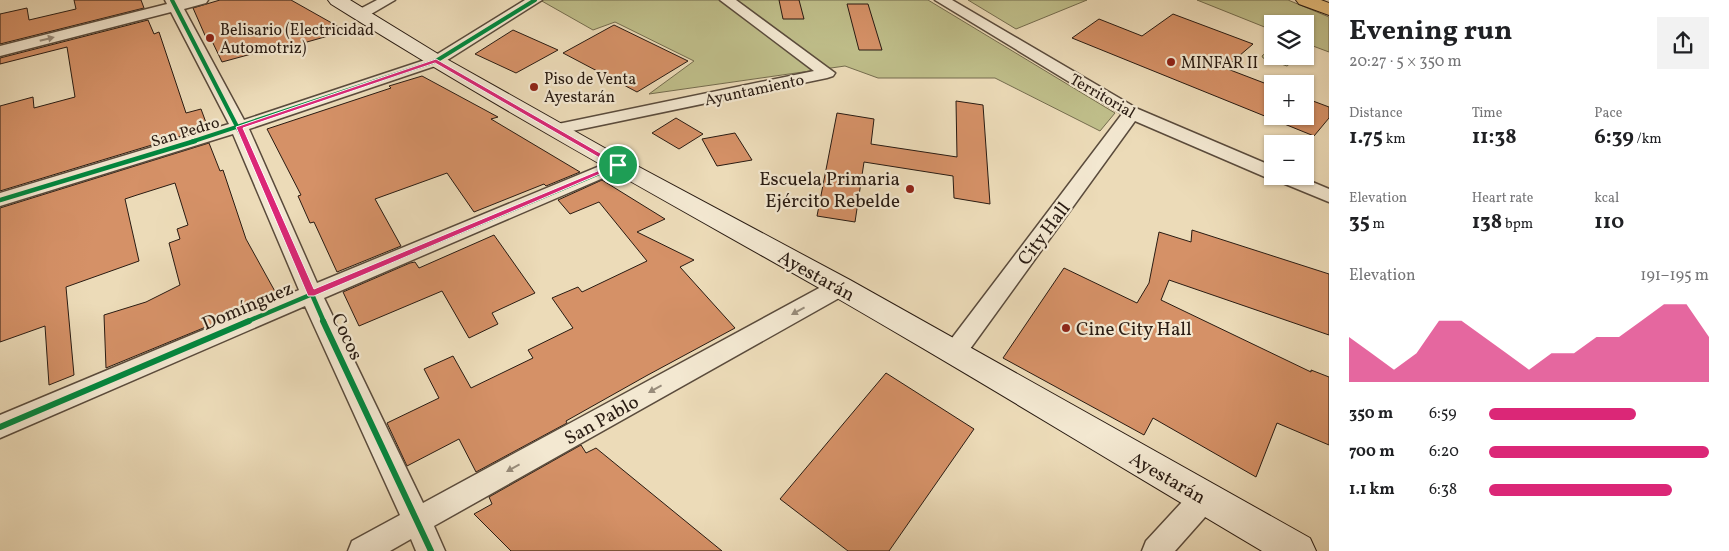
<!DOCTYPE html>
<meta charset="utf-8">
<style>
body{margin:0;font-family:Vollkorn,serif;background:#f2f2f2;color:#202124;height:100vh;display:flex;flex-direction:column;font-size:19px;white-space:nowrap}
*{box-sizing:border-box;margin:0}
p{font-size:16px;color:#757577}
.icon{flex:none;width:28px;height:28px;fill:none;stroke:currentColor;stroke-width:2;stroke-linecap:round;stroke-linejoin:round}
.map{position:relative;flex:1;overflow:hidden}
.panel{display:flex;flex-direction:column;background:#fff;width:400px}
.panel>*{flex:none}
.buttons{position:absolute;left:1264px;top:15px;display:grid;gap:10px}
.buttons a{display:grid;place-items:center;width:50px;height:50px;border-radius:0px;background:#fff;box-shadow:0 1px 4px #0004;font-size:25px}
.pin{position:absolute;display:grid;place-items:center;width:42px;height:42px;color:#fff;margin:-21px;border:2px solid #fff;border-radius:50%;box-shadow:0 1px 5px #0007}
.round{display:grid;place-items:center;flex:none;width:52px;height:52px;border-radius:0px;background:#f2f2f2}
.summary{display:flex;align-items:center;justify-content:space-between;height:85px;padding:0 20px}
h1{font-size:28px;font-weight:700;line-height:38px}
.figures{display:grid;grid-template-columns:repeat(3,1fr);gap:8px;height:85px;padding:5px 20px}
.figures div{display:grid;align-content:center}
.figures b{font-size:21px;font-weight:700}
.figures small{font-size:14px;font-weight:400}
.figures p{font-size:14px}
.chart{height:140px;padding:10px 20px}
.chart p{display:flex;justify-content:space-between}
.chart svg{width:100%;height:90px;margin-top:5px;fill:#db2777;opacity:.7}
ul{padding:0 20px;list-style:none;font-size:16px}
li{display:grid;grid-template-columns:80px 60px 1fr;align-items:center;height:38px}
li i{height:12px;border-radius:6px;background:#db2777}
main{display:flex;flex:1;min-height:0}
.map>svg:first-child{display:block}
.green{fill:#bfbe8a;stroke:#746c4e}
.building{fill:#d59167;stroke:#291b12}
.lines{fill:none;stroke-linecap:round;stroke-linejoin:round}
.street-casing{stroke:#5a4b3c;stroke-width:3}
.secondary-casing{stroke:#291b12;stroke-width:2}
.primary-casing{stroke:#291b12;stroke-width:2}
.street{fill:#f3e8d1;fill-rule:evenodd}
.secondary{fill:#f3e8d1;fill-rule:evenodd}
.primary{fill:#e6be7c;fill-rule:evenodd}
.cycleway-far2-casing{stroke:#f3e8d1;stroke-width:6}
.cycleway-far1-casing{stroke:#f3e8d1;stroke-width:8}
.cycleway-casing{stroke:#f3e8d1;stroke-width:9}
.cycleway-far2{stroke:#00873e;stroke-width:4}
.cycleway-far1{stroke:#00873e;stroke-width:4.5}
.cycleway{stroke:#00873e;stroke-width:6}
.oneway{fill:#988c7b}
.route{fill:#db2777;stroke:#fff;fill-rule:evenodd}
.poi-dot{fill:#8f2418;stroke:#f3e8d1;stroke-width:2}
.labels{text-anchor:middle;stroke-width:4.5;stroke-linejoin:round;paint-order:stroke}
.far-poi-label{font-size:16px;fill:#291b12;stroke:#f3e8d1;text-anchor:start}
.far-street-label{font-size:16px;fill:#291b12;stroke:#f3e8d1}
.poi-label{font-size:19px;fill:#291b12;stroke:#f3e8d1;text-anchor:end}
.street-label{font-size:19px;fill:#291b12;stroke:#f3e8d1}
</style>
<main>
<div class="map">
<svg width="1329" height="551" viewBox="0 0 1329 551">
<rect width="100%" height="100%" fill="#ecdbb8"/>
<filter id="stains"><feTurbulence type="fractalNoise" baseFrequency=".004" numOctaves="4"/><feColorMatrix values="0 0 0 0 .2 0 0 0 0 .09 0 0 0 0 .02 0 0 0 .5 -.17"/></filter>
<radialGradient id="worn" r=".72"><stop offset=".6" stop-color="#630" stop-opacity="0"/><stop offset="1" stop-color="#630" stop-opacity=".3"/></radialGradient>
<path class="green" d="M540,0h388l187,113 -15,18 -105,-53h-117l-33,-12 -196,28 45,-33 -79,-39 -22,8z
M968,0h119l-71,29z
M1197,0h91l41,17v35l-24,-9v-19h-33v6z
M1272,47v9h27l-12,10 -24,-8 -1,-2z"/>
<path class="building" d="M74,0h67l3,8 -144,36v-30l27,-6 2,12 47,-11z
M220,0h71l55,31 -64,18 -1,-3 -59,16 -11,-23 -4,1 -14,-32z
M779,0h20l5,19h-21z
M847,4h21l14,46h-23z
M1173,14l80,30 -28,24 47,18v30h33v-18l24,9v11l-15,18 -242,-98 27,-19 43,17z
M148,20l6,14 5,-2 27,81 15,-4 7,19 -208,63v-85l33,-9 1,11 41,-11 -8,-50 -67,17v-6z
M614,25l74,36 -51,31 -74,-39z
M513,30l45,20 -42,23 -41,-19z
M422,76l76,41 -7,2 89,53 -34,14 -2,-2 -70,28 -27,-39 -72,26 26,47 -64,26 -23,-50 -4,1 -12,-27 3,-1 -34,-66 124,-41 -2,-2z
M956,101l27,4 7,99 -36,-6 -1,-22 -89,-14 -9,60 -38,-6 20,-103 37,6 -3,25 86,13z
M676,118l27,16 -24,15 -27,-16z
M735,133l17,27 -35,6 -15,-27z
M209,143l11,28 3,-1 23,69 31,56 -42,20 -129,53 -2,-53 42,-13 34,-17 -11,-42 11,-4 -3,-10 11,-4 -13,-42 -38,12 -12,4 14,62 -73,26 8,88 -25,10 -4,-59 -45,16v-134z
M602,180l63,39 -28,13 57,28 -14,7 55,61 -89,48 -80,45 1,2 -91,49 -17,-33 -52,27 -20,-43 52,-25 -15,-29 29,-13 18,32 62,-30 -5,-8 45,-22 -21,-30 26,-11 4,5 65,-31 -48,-59 -29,12 -12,-14z
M1192,230l137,44v61l-160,-55 -8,20 150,72v-2l18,7v68l-52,-22 -21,54 -103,-59 -9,17 -141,-77 61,-90 73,35 12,-20 10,-51 32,10z
M494,235l41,58 -43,20 6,11 -29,14 -27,-47 -83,35 -16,-34 67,-29 5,-1 4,6z
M886,373l88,56 -85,122h-41l-68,-52z
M581,445l5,8 10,-5 126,103h-211l-37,-37 18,-10 -3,-7z"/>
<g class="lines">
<defs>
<path id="street" d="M165,0h43l-2,3 -22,6 60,111 187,-62 94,-58h17l-101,64 -192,65 68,154 295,-122 6,-2 6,2 3,4 -3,4 -300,129 99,205 409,-222 8,-2 8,2 3,6 -3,6 -414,233 11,25h-29l-5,-12 -21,12h-42l4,-10 48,-26 -95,-209 -305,132v-23l299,-125 -66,-156 -233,72v-13l229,-69 -58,-112 -171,44v-10l167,-42z
M377,0h18l-29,17h-10l-2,-3 2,-3z
M720,0h16l99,73 -2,3 -6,2 -269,56 -6,-1 -3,-4 3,-4 6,-1 256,-53z
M935,0h17l186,109 134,57v10h26l31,13v13l-56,-23 -8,-2 -130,-56 -173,239 -8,2 -8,-2 -4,-7 4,-7 176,-232z
M1204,485l10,4 4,9 -4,9 -39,44h-33l4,-10 48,-52z"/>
<path id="secondary" d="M328,0h22l93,57 183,103 224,120 460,258 6,13h-54c-145,-86 -288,-174 -434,-258 -167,-95 -335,-187 -497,-289z"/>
<path id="primary" d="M1296,0h25l8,3v12l-30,-11z"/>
</defs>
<use href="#street" class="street-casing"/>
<use href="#secondary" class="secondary-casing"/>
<use href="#primary" class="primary-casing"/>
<use href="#street" class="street"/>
<use href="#secondary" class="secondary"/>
<use href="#primary" class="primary"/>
<defs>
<path id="cycleway-far2" d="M172,0l73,142
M191,142l245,-81 99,-61"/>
<path id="cycleway-far1" d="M245,141l79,181
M0,200l195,-59
M246,322l372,-157"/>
<path id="cycleway" d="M323,321l108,230
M0,427l249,-106"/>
</defs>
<use href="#cycleway-far2" class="cycleway-far2-casing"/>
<use href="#cycleway-far1" class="cycleway-far1-casing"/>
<use href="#cycleway" class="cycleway-casing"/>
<use href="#cycleway-far2" class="cycleway-far2"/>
<use href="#cycleway-far1" class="cycleway-far1"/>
<use href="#cycleway" class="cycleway"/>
</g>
<defs><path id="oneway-solid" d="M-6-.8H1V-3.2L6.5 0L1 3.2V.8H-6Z" transform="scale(1.25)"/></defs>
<g class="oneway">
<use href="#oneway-solid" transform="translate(47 39) rotate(-14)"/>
<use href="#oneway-solid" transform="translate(798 311) rotate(151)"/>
<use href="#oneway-solid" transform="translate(655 389) rotate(151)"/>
<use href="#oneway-solid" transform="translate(513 468) rotate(151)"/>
</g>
<path class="route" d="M436,59l185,106 -307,131h-6l-72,-169zM435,63l177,102 -298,124 -71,-161z"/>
<g class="poi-dot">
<circle cx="210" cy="38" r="5"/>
<circle cx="1171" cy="62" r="5"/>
<circle cx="534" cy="87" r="5"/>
<circle cx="910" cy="189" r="5"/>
<circle cx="1066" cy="328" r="5"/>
</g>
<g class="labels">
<g class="far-poi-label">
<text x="220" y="35">Belisario (Electricidad<tspan x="220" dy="18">Automotriz)</tspan></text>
<text x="1181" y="68">MINFAR II</text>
<text x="544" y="84">Piso de Venta<tspan x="544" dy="18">Ayestarán</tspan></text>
</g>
<g class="far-street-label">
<text transform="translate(754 89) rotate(-12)" y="6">Ayuntamiento</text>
<text transform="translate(1103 95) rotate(30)" y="6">Territorial</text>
<text transform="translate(185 131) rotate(-17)" y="6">San Pedro</text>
</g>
<g class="poi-label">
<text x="900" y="185">Escuela Primaria<tspan x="900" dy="22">Ejército Rebelde</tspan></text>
<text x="1076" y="335" text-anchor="start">Cine City Hall</text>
</g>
<g class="street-label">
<text transform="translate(1043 233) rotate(-53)" y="7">City Hall</text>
<text transform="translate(817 275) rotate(29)" y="7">Ayestarán</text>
<text transform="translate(247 305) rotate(-23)" y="7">Domínguez</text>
<text transform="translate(348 336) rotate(65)" y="7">Cocos</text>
<text transform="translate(601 419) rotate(-29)" y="7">San Pablo</text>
<text transform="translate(1168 477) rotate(30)" y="7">Ayestarán</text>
</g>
</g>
<rect width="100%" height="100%" filter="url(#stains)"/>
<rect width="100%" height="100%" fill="url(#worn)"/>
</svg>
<div class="buttons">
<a><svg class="icon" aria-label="layers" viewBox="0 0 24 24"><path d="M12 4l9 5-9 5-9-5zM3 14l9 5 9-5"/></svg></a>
<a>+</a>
<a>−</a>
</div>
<div class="pin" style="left:618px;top:165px;background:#1e9e55"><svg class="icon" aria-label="arrive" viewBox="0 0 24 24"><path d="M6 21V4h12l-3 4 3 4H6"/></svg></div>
</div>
<section class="panel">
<div class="summary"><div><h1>Evening run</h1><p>20:27 · 5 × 350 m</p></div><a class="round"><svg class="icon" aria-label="share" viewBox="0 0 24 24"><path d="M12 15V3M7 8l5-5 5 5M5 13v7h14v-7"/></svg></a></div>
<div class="figures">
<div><p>Distance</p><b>1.75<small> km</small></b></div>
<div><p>Time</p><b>11:38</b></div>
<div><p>Pace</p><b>6:39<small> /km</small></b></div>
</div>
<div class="figures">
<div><p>Elevation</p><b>35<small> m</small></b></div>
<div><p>Heart rate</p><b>138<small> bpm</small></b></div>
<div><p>kcal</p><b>110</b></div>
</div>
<div class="chart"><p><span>Elevation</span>191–195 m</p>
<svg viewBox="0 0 160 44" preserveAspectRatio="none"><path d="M0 44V22L10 30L20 38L30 30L40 14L50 14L60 22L70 30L80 38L90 30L100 30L110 22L120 22L130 14L140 6L150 6L160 22V44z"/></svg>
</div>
<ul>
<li><b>350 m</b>6:59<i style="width:67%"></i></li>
<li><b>700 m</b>6:20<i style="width:100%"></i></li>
<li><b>1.1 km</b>6:38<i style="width:83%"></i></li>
</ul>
</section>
</main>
